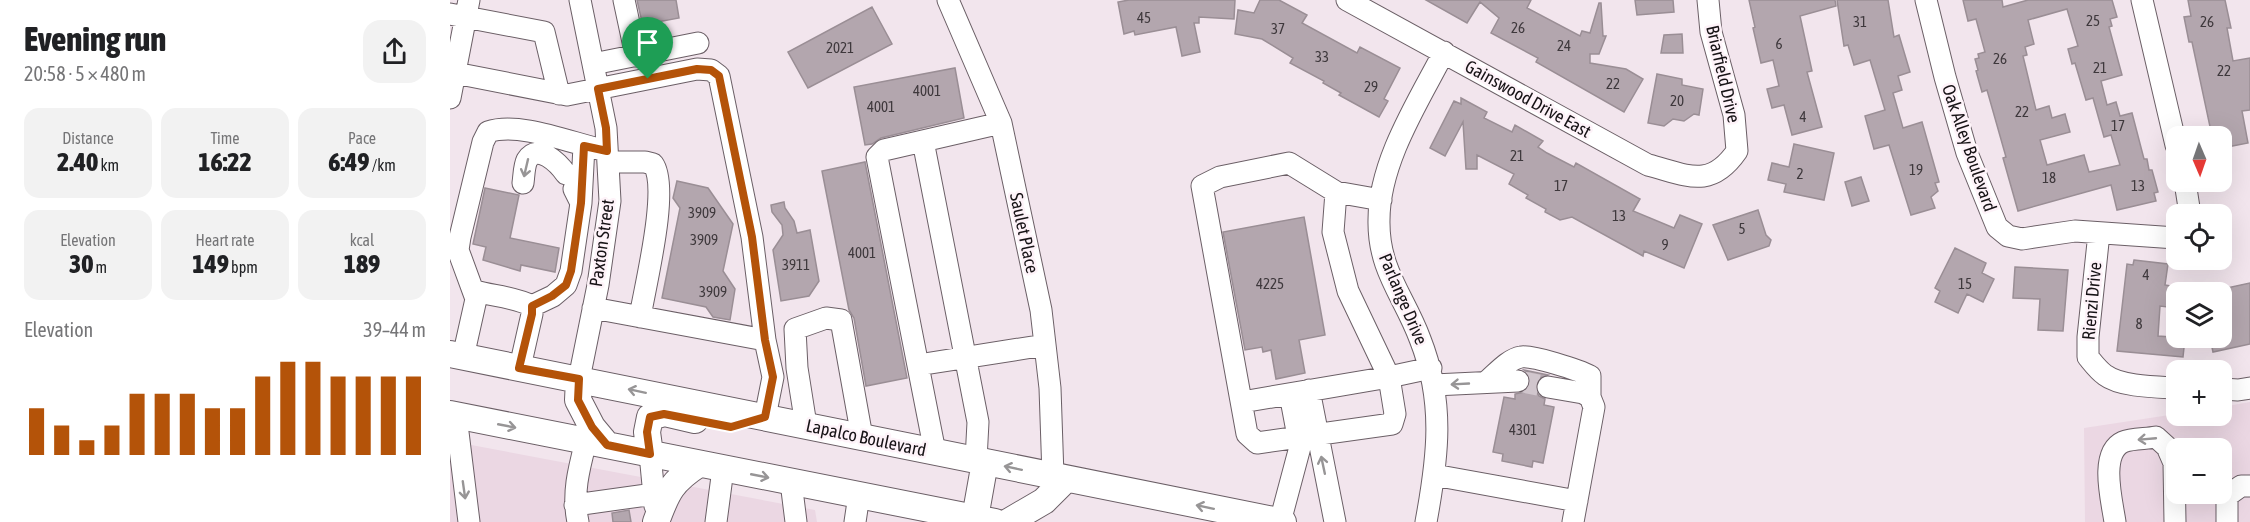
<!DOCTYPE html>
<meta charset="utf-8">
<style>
body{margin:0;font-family:"Asap Condensed",sans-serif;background:#f2f2f2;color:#202124;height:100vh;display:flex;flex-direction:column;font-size:22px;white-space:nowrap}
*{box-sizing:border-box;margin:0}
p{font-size:20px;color:#757577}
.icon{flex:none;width:33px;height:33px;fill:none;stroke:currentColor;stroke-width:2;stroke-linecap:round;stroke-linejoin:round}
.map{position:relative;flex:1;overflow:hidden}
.drawer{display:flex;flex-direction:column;background:#fff;width:450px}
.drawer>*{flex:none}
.needle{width:39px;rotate:178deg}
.fabs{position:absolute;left:1716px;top:126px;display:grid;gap:12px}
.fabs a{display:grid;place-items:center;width:66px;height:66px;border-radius:12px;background:#fff;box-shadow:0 6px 24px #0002;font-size:30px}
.pin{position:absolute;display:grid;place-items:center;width:51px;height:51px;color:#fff;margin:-62px -26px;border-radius:50% 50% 50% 0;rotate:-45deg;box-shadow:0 0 6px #0007}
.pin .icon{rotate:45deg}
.round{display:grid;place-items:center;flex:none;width:63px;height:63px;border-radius:18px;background:#f2f2f2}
.summary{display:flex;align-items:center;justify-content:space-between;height:102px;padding:0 24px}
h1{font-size:33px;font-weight:800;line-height:45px}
.figures{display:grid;grid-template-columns:repeat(3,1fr);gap:9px;height:102px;padding:6px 24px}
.figures div{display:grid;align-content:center;border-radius:15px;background:#f2f2f2;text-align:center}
.figures b{font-size:26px;font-weight:800}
.figures small{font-size:16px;font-weight:400}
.figures p{font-size:16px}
.chart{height:168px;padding:12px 24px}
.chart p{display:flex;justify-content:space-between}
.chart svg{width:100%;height:108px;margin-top:6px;stroke:#b45309;stroke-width:6}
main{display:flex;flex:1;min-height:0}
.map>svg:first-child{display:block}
.built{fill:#ebd7e3;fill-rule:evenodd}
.building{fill:#b3a6ae;stroke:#9a8e95;stroke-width:1.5;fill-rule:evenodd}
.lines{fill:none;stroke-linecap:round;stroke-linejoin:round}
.minor-tunnel{stroke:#d1c6cd;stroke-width:21;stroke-dasharray:21 10;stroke-linecap:butt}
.minor-casing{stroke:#6b5f66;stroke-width:23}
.major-casing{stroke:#6b5f66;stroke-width:28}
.minor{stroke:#fff;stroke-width:21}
.major{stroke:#fff;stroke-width:26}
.oneway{stroke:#979596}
.route-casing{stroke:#fff;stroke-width:12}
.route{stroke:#b45309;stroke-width:8}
.labels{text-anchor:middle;stroke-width:5;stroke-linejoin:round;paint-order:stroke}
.number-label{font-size:15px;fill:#3e383c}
.street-label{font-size:18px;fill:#171316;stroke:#fef3f9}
</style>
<main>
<section class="drawer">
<div class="summary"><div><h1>Evening run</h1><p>20:58 · 5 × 480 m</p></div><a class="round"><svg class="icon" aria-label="share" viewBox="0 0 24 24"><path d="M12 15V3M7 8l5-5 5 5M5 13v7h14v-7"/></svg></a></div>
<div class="figures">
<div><p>Distance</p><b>2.40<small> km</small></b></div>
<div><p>Time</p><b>16:22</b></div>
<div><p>Pace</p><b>6:49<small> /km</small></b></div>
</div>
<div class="figures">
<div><p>Elevation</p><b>30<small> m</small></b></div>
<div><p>Heart rate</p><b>149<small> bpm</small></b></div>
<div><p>kcal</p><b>189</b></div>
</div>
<div class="chart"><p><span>Elevation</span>39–44 m</p>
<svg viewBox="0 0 160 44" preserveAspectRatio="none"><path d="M5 44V25M15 44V32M25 44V38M35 44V32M45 44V19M55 44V19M65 44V19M75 44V25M85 44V25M95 44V12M105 44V6M115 44V6M125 44V12M135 44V12M145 44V12M155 44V12"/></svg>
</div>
</section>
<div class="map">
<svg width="1800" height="522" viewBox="0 0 1800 522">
<rect width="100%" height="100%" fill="#f2e5ed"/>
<path class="built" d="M1800,402v120h-165l-1,-94 92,-14v2h46v-9zM1726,448h46v46h-46z
M0,441l365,69 2,12h-367z"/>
<path class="building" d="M187,0h39l3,18 -27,5 -10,-1z
M679,0h106l-1,19 -35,-2v6h-5l6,29 -18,4 -6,-29 -41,8 -1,-4 -10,3 -6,-32z
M810,0h19l28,15 -5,8 55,30 3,-6 40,21 -16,31 4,2 -9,16 -40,-22 2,-2 -18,-10 1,-2 -34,-18 3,-5 -31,-19 -27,-5 3,-24 16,3z
M976,0h105l-4,8 53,28 2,-5 8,2 9,-30h2l2,33h3l-7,18h-9v9l36,6 17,10 -19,33 -88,-50 2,-4 -47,-25 8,-15 -19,-16 -13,21z
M1185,0h38l1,12 -37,3z
M1299,0h86l1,6 -36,10 12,55 -5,1 15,55 -30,8 -8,-30 -12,3 -5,-19 12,-3 -6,-26 -12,3 -8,-35 2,-1z
M1387,0h51l6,37 5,-2 11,37 -12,4 4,14 -9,3 10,35 19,-6 17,60 -4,1 3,8 -7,6 4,11 -24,7 -22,-70 -15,4 -9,-33 20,-6 -15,-50 -16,5 -6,-20 -4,1z
M1513,0h39l1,7 25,-7h84l5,17 -7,2 2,7 -3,1 13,48 -21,6 6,24 9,-3 4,14 12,-3 12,46h3l2,11h3l6,22 -4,1 2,8 -39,9 -6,-25 -93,26 -15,-53 3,-1 -19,-67 -5,2 -6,-21 2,-1 -3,-11 4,-1 -1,-4 7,-2 -9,-33 -8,2zM1617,9l11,37 -10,3 4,15 3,-1 11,37 7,-2 11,39 7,-2 9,30 -31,7 -5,-17 -37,10 -7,-25 30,-8 -5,-18 -13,4 -3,-12 -13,4 -13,-54 4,-1 -2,-8 9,-3 -6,-24z
M1738,0h37l6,28h-4l6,33 17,-3v52l-8,1 6,32 -26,5v-12h-10l-20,-94h-3l-5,-25 7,-1z
M422,7l20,37 -84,44 -20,-36z
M1232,34l1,19h-22l3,-18z
M505,68l9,50 -83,20 -9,6 -7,1 -11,-58z
M1207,74l25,5v6l21,4 -4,26 -5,-1 -10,7 -11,-2 -9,7 -16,-3z
M1011,98l26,14 -3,6 28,14 3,-7 28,16 -5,6 9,6 27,14 2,-4 64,36 -7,12 41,17 6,-13 22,9 -18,44 -40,-17 -1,5 -71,-39 -12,3 -15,-8 1,-3 -20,-11 2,-3 -19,-11 5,-10 -37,-19v14h-11l-3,-47 -18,34 -15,-8 24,-47 7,3z
M1344,144l40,9 -10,47 -40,-8 2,-8 -18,-4 4,-17 17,4z
M415,162l42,216 -41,8 -12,-68 -5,-8 -27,-139z
M1411,177l8,24 -17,5 -7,-24z
M227,181l31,7 25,36 -10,47 12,18 -5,31 -17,-3 -7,-10 -44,-9 18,-90 -7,-10z
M35,188l34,7 -9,43 49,10 -4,24 -34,-7 -1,6 -37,-11 3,-13 -13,-3z
M334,202l1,6 9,13 3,12 13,-3 9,51 -10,15 -28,5 -8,-51 10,-15 -1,-10 -10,-13 -1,-7z
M1308,210l8,25 5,5 -2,6 -41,14 -15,-35z
M854,217l21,118 -26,5 6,33 -29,6 -5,-29 -8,2 -1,-5 -17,3 -22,-118z
M1505,248l31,15 -4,10 12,6 -11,23 -16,-8 -9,19 -23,-11 5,-11 -5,-3z
M1684,260l34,4 -3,21 11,2v21l-16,-2 -2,30 27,2 -2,19 -66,-6 10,-87 6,1z
M1565,267l53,3 -5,61 -25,-1 2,-31 -27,-1z
M1800,283v61l-37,8 -3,-14h12v-49z
M1074,370l24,5 -10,4 -2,12 3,5 6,3 -1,6 10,2 -11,56 -10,-2 -1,6 -30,-6 1,-7 -10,-2 11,-55 11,2v-5l9,-2 6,-6 -1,-11z
M179,510l2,12h-18l-1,-9z"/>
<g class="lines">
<path class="minor-tunnel" d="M1068,381l30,6"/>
<defs>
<path id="minor" d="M174,0l12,56
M498,0l53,123 40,187 9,78 3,88
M897,0l301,165c39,10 62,25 89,-14l-3,-36 -23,-83 -3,-32
M1476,0l19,77 22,76 30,74 11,9 14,3 53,-8 101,7
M1692,0l34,145
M0,14l94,18 15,62
M143,64l105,-21
M5,73l112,22 130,-26 14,1 8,6 33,161 13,103 8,37 -8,40
M0,98l19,-98
M473,141l55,281 -2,38
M158,162h37l8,2c17,23 -8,122 -13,153
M1735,182l5,32
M73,183c1,-7 1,-17 4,-23 11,-18 32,4 39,14
M931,200l-45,-8 -3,40 15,59 41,86 42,-9
M131,203l3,-57
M1649,233l-11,104v20c5,6 10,13 17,18 16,12 52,12 71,13
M25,291c18,5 40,6 57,15v8l-12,53
M82,306l21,-10 13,-11 5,-14 10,-68 -7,-14
M143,308l172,32
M13,357l13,-58 -18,-49 2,-13 23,-95 5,-10c32,-11 85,12 119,19
M468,365l127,-20
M129,379l19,-94 12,-84 -4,-73 -26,-128
M1036,382c9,-7 22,-23 35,-25 11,-2 58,13 69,19v21
M984,385l84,-4
M1098,387l35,6 7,4 4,10 -21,115
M1772,389l16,1 12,-2
M859,390l26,132
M792,402l147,-25 6,37 -3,10 -135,19 -10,-9 -45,-248 18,-9 69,-14 47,29
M6,416l13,106
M356,425l-9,-57 -2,-39 31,-11 15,2 21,117
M485,452l-58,-295 7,-7 117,-27
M200,454l5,52
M984,475l143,26
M341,482l5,40
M125,505l79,-11
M128,522c-6,-28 1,-54 8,-81
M266,522l7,-53
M405,522l4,-27
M830,522l20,-75 -10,-53
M976,522c12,-65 19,-120 -6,-183 -16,-43 -42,-69 -41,-119 0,-58 39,-118 65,-168
M1665,522c-3,-21 -16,-69 8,-80 9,-4 23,-3 33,-5l11,10 7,16 1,59
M1777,522v-26l14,-10h9"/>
<path id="major" d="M0,354l833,168
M129,379l-1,21 14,27 15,18
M0,414l545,108
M200,454l-3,-22 3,-15 15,-4 30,7
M525,518l10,-56
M206,522c11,-30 16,-41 43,-58
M558,522l36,-21 22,-22"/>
</defs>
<use href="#minor" class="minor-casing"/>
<use href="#major" class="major-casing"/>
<use href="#minor" class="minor"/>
<use href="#major" class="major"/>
</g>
<defs><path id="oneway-shaft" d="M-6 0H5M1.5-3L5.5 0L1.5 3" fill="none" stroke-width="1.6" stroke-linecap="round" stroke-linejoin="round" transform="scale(1.5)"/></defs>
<g class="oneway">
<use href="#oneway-shaft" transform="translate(76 168) rotate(103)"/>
<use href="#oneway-shaft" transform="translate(1010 384) rotate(177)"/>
<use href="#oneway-shaft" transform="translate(187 391) rotate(-168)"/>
<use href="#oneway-shaft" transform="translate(57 426) rotate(11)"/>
<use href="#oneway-shaft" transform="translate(1697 439) rotate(175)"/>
<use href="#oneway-shaft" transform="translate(873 465) rotate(-102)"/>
<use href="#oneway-shaft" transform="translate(563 468) rotate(-168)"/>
<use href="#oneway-shaft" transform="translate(310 476) rotate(11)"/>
<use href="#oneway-shaft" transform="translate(14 490) rotate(82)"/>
<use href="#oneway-shaft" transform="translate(755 507) rotate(-168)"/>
</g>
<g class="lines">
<defs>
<path id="route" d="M247,69l14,1 8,6 33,161 13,103 8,37 -8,40 -34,10 -67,-13 -14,3 -3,15 3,22 -43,-9 -15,-18 -14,-27 1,-21 -60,-11 13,-54v-8l20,-10 14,-11 5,-14 10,-68 3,-57 23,5 -1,-23 -8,-39z"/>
</defs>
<use href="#route" class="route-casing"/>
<use href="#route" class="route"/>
</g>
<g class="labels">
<g class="number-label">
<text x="694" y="23">45</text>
<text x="1643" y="26">25</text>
<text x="1410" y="27">31</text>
<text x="1757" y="27">26</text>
<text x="1068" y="33">26</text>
<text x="828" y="34">37</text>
<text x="1329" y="49">6</text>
<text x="1114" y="51">24</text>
<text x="390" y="53">2021</text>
<text x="872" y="62">33</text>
<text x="1550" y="64">26</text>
<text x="1650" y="73">21</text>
<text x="1774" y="76">22</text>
<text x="1163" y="89">22</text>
<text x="921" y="92">29</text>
<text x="477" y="96">4001</text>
<text x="1227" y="106">20</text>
<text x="431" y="112">4001</text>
<text x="1572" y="117">22</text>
<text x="1353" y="122">4</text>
<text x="1668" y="131">17</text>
<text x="1067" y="161">21</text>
<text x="1466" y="175">19</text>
<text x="1350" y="179">2</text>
<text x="1599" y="183">18</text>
<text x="1111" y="191">17</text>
<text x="1688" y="191">13</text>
<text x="252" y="218">3909</text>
<text x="1169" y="221">13</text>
<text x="1292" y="234">5</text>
<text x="254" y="245">3909</text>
<text x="1215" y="250">9</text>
<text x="412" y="258">4001</text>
<text x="346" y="270">3911</text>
<text x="1696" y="280">4</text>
<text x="820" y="289">4225</text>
<text x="1515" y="289">15</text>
<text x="263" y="297">3909</text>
<text x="1689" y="329">8</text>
<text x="1073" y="435">4301</text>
</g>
<g class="street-label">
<text transform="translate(1273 74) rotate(77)" y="6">Briarfield Drive</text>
<text transform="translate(1078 99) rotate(29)" y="6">Gainswood Drive East</text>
<text transform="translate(1519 148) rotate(71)" y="6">Oak Alley Boulevard</text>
<text transform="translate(574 233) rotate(78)" y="6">Saulet Place</text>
<text transform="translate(152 243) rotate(-82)" y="6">Paxton Street</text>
<text transform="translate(953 299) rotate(67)" y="6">Parlange Drive</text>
<text transform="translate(1642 301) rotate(-85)" y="6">Rienzi Drive</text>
<text transform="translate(416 438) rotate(12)" y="6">Lapalco Boulevard</text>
</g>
</g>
</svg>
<div class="fabs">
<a><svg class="needle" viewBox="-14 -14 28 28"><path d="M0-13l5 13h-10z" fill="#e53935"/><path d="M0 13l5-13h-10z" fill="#757577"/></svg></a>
<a><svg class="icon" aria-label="locate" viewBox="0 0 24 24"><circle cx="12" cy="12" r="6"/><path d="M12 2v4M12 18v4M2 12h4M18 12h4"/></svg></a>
<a><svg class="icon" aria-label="layers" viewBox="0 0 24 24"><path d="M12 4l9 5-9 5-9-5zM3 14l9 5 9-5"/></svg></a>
<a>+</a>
<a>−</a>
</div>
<div class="pin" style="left:198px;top:79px;background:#1e9e55"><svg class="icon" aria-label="arrive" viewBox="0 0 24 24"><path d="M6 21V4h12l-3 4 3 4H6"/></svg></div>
</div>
</main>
